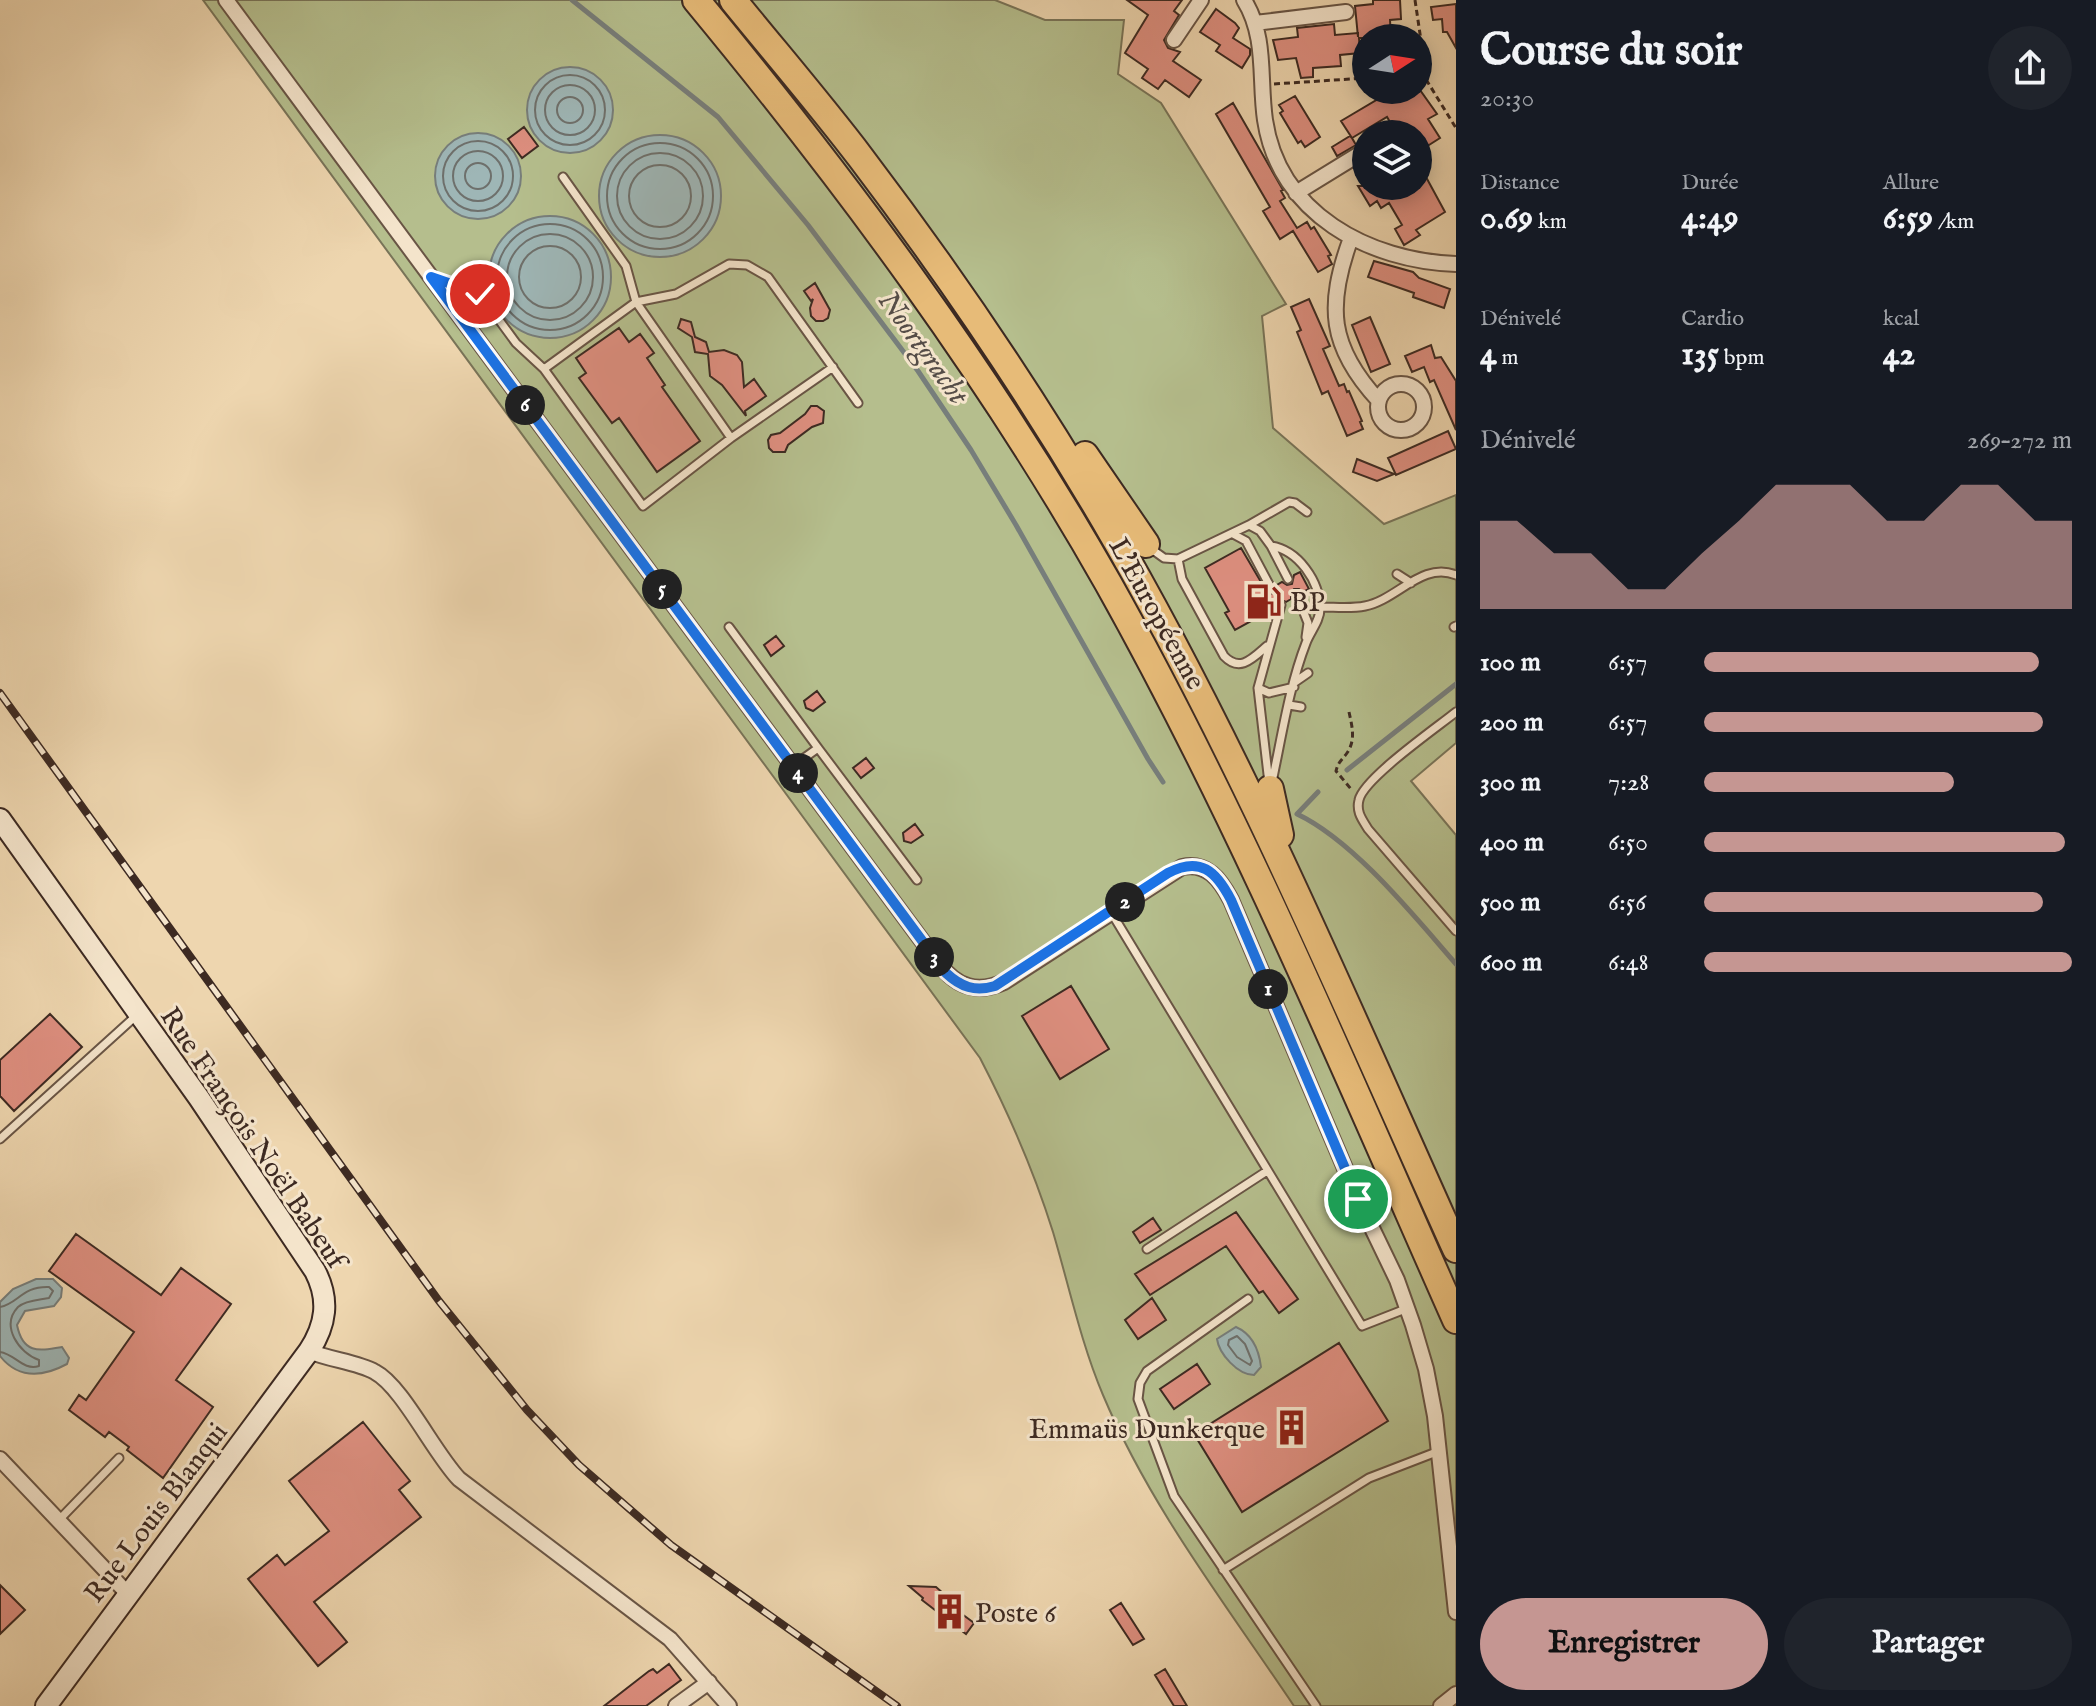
<!DOCTYPE html>
<html lang="fr">
<meta charset="utf-8">
<style>
body{margin:0;font-family:"IM FELL English",serif;background:#20242c;color:#f1f3f6;height:100vh;display:flex;flex-direction:column;font-size:30px;white-space:nowrap}
*{box-sizing:border-box;margin:0}
p{font-size:26px;color:#9ea1a6}
.icon{flex:none;width:44px;height:44px;fill:none;stroke:currentColor;stroke-width:2;stroke-linecap:round;stroke-linejoin:round}
.map{position:relative;flex:1;overflow:hidden}
.drawer{display:flex;flex-direction:column;background:#171b24;width:640px}
.drawer>*{flex:none}
.needle{width:52px;rotate:78deg}
.buttons{position:absolute;left:1352px;top:24px;display:grid;gap:16px}
.buttons a{display:grid;place-items:center;width:80px;height:80px;border-radius:50%;background:#171b24;box-shadow:0 4px 20px #0003;font-size:40px}
.pin{position:absolute;display:grid;place-items:center;width:68px;height:68px;color:#fff;margin:-34px;border:4px solid #fff;border-radius:50%;box-shadow:0 2px 8px #0007}
.km{position:absolute;width:40px;height:40px;margin:-20px;border-radius:50%;background:#222;color:#fff;font-size:22px;line-height:40px;text-align:center}
.round{display:grid;place-items:center;flex:none;width:84px;height:84px;border-radius:42px;background:#20242c}
.overview{display:flex;align-items:center;justify-content:space-between;height:136px;padding:0 24px}
h1{font-size:44px;font-weight:800;line-height:60px}
.figures{display:grid;grid-template-columns:repeat(3,1fr);gap:12px;height:136px;padding:8px 24px}
.figures div{display:grid;align-content:center}
.figures b{font-size:34px;font-weight:800}
.figures small{font-size:22px;font-weight:400}
.figures p{font-size:22px}
.chart{height:224px;padding:16px 24px}
.chart p{display:flex;justify-content:space-between}
.chart svg{width:100%;height:144px;margin-top:8px;fill:#c59692;opacity:.7}
.cta{display:flex;gap:16px;margin-top:auto;padding:16px 24px}
.cta a{flex:1;height:92px;border-radius:48px;background:#c59692;color:#111;font-size:32px;font-weight:800;line-height:92px;text-align:center}
.cta a+a{background:#20242c;color:#f1f3f6}
ul{padding:0 24px;list-style:none;font-size:26px}
li{display:grid;grid-template-columns:128px 96px 1fr;align-items:center;height:60px}
li i{height:20px;border-radius:10px;background:#c59692}
main{display:flex;flex:1;min-height:0}
.map>svg:first-child{display:block}
.green{fill:#b5be8d;stroke:#797458;stroke-width:2}
.water{fill:#9eb6b6;stroke:#777e7b;stroke-width:2}
.lines{fill:none;stroke-linecap:round;stroke-linejoin:round}
.shore{stroke:#6e706c;stroke-width:2}
.stream{stroke:#777e7b;stroke-width:5}
.building{fill:#de8f80;stroke:#3d2a22;stroke-width:2}
.lane-casing{stroke:#695545;stroke-width:11}
.street-casing{stroke:#695545;stroke-width:18}
.secondary-casing{stroke:#3d2a22;stroke-width:24}
.highway-casing{stroke:#3d2a22;stroke-width:30}
.path{stroke:#3d2a22;stroke-width:3;stroke-dasharray:6 4;stroke-linecap:butt}
.lane{stroke:#f4e4cb;stroke-width:7}
.street{stroke:#f4e4cb;stroke-width:14}
.secondary{stroke:#f4e4cb;stroke-width:20}
.highway{stroke:#e7bb78;stroke-width:26}
.rail-casing{stroke:#3d2a22;stroke-width:8}
.rail{stroke:#f4e4cb;stroke-width:5;stroke-dasharray:15;stroke-linecap:butt}
.route-casing{stroke:#fff;stroke-width:16}
.route{stroke:#1a73e8;stroke-width:10}
.labels{text-anchor:middle;stroke-width:6;stroke-linejoin:round;paint-order:stroke}
.poi-label{font-size:28px;fill:#3d2a22;stroke:#f4e4cb;text-anchor:start}
.street-label{font-size:28px;fill:#3d2a22;stroke:#f4e4cb}
.water-label{font-size:30px;font-style:italic;fill:#554d47;stroke:#f4e4cb}
</style>
<main>
<div class="map">
<svg width="1456" height="1706" viewBox="0 0 1456 1706">
<rect width="100%" height="100%" fill="#eed6af"/>
<filter id="stains"><feTurbulence type="fractalNoise" baseFrequency=".0025" numOctaves="4"/><feColorMatrix values="0 0 0 0 .2 0 0 0 0 .09 0 0 0 0 .02 0 0 0 .5 -.17"/></filter>
<radialGradient id="worn" r=".72"><stop offset=".6" stop-color="#630" stop-opacity="0"/><stop offset="1" stop-color="#630" stop-opacity=".3"/></radialGradient>
<path class="green" d="M203,0h792l50,20h79l-6,54 43,29 125,201 -24,12 11,112 111,96 72,-29v248l-45,38 45,54v871h-162c-67,-100 -144,-199 -191,-311 -22,-52 -34,-109 -50,-163 -19,-61 -44,-118 -73,-174z"/>
<path class="water" d="M527 110a43 43 0 1 1 86 0a43 43 0 1 1-86 0Z
M435 176a43 43 0 1 1 86 0a43 43 0 1 1-86 0Z
M599 196a61 61 0 1 1 122 0a61 61 0 1 1-122 0Z
M489 277a61 61 0 1 1 122 0a61 61 0 1 1-122 0Z
M36,1279h17l9,9 -1,9 -7,9 -29,5 -8,14c6,29 21,26 45,22l7,11 -2,6c-24,13 -48,16 -67,-8v-54l13,-13z
M1236,1327c16,7 23,23 25,40l-7,8c-16,0 -35,-21 -37,-36z"/>
<g class="lines">
<path class="shore" d="M535 110a35 35 0 1 1 70 0a35 35 0 1 1-70 0Z
M545 110a25 25 0 1 1 50 0a25 25 0 1 1-50 0Z
M557 110a13 13 0 1 1 26 0a13 13 0 1 1-26 0Z
M443 176a35 35 0 1 1 70 0a35 35 0 1 1-70 0Z
M607 196a53 53 0 1 1 106 0a53 53 0 1 1-106 0Z
M453 176a25 25 0 1 1 50 0a25 25 0 1 1-50 0Z
M617 196a43 43 0 1 1 86 0a43 43 0 1 1-86 0Z
M465 176a13 13 0 1 1 26 0a13 13 0 1 1-26 0Z
M629 196a31 31 0 1 1 62 0a31 31 0 1 1-62 0Z
M497 277a53 53 0 1 1 106 0a53 53 0 1 1-106 0Z
M507 277a43 43 0 1 1 86 0a43 43 0 1 1-86 0Z
M519 277a31 31 0 1 1 62 0a31 31 0 1 1-62 0Z
M0,1307c18,-3 22,-21 49,-20l4,4 -4,7c-9,2 -23,2 -31,9 -18,19 1,46 21,53v6c-16,5 -24,-12 -39,-14
M1237,1336l8,8 7,17 -2,4 -13,-8 -9,-12 1,-5z"/>
<path class="stream" d="M572,0l146,117 90,108 110,146 53,79 45,75 132,234 15,23
M1347,770l109,-86
M1318,792l-21,22c57,27 117,102 159,150"/>
</g>
<path class="building" d="M1127,0h55l-8,11 5,4 -15,25 4,8 12,4 -7,9 28,19 -12,17 -24,-17 -7,9 -16,-11 6,-9 -23,-16 23,-38z
M1373,0h27l1,19 -11,1 1,18h-32l1,15 -20,2 1,11 -28,2v9l-12,1 -5,-20 -18,2 -5,-20 25,-3 -1,-9 37,-4 1,11 23,-2v4l-3,-31 18,-2z
M1456,4v44l-9,-16h-4l-1,-13 -9,1 -2,-13z
M1216,9l19,14 4,5 -6,10 17,11v6l-8,13 -26,-17 4,-6 -20,-13z
M1402,90h18l17,24 -9,5 12,19 -22,14v-18h-21l-10,-17 -35,21 4,7 -19,11 -5,-9 18,-11 2,2 -11,-17 44,-26 2,4z
M1295,96l25,41 -15,10 -4,-6 -3,2 -18,-30 3,-2 -4,-6z
M1233,103l50,87 -2,1 4,7 -5,3 17,27 10,-6 4,7 3,-2 17,28 -3,1 4,8 -14,8 -25,-41 -13,8 -17,-28 7,-4 -54,-93z
M524,127l14,19 -16,12 -14,-19z
M1426,177l19,35 -29,18 4,5 -16,10 -9,-16 7,-4 -13,-22 -8,5 -4,-7 -7,5 -12,-20h60v-5z
M1374,261l39,11 6,6 31,11 -6,19 -31,-11 1,-4 -46,-16z
M815,283l15,27 -2,8 -5,3h-7l-5,-5 -1,-8 3,-9 -2,2 -7,-10z
M1309,299l21,47 -7,3 16,37 5,-2 3,8 2,-1 13,30 -2,1 3,7 -16,7 -19,-45 -6,3 -25,-62 4,-2 -10,-23z
M1370,317l20,47 -19,8 -19,-47z
M681,319l10,3 4,15 11,5 3,10 15,-2 13,5 5,7 2,25 10,-8 12,17 -21,15 1,5 -24,-31 -12,-9 -2,-22 -13,-2 -3,-15 -14,-9z
M619,328l10,14 11,-8 14,19 -7,5 18,27 -3,2 38,54 -43,31 -38,-54 -7,5 -33,-45 7,-5 -10,-15z
M1431,345l4,13 6,-1 15,24v49l-22,-50 -4,2 -6,-15 -12,5 -7,-16z
M811,406h6l7,5 -1,12 -11,4 -24,18 -3,7h-12l-4,-4 -1,-8 3,-5 9,-2 25,-19z
M1448,431l8,18 -60,26 -8,-17z
M1357,459l37,15 -17,7 -24,-9z
M1241,548l27,46 7,-1 2,-8 5,-3 5,3 5,-1 2,-9 6,-3 9,17 -6,3 -4,-3h-5l-3,4v6l-5,3 -7,-3 -6,10 -38,21 -10,-17 4,-2 -24,-43z
M776,636l8,10 -13,10 -7,-11z
M817,691l8,11 -12,9 -7,-3 -2,-7z
M866,758l8,10 -13,10 -8,-10z
M915,824l8,11 -12,8 -7,-2 -1,-8z
M1071,986l38,63 -49,30 -38,-63z
M50,1014l32,33 -68,64 -14,-15v-36z
M1236,1212l62,87 -19,14 -16,-22 -4,2 -33,-47 -76,49 -15,-21z
M1153,1218l8,12 -21,13 -7,-11z
M76,1234l85,61 20,-27 50,36 -55,76 37,27 -50,71 -36,-28 2,-3 -20,-15 -4,5 -36,-27 10,-15 7,5 48,-68 -85,-61z
M1152,1298l14,22 -28,19 -13,-19z
M1339,1343l49,78 -146,91 -48,-78z
M1197,1364l13,20 -36,25 -14,-20z
M363,1422l47,59 -11,9 22,27 -107,85 33,40 -29,24 -70,-87 29,-24 8,10 44,-34 -40,-50z
M0,1585l25,25 -25,24z
M909,1586l27,1 8,7 3,9 27,20 -8,11 -44,-34 1,-2z
M1121,1603l23,36 -11,6 -23,-35z
M669,1664l12,16 -35,26h-42l45,-35 4,-2 4,4z
M1165,1669l22,37h-13l-19,-31z"/>
<g class="lines">
<defs>
<path id="lane" d="M563,177l63,89 10,36 95,136 102,-71
M437,279l43,15 36,49 28,26 99,137 88,-68
M544,369l92,-67 40,-8 53,-30 18,1 21,12 90,126
M1249,525l40,-23 6,1 12,9
M1233,534l13,7 25,47
M1271,546l17,33
M1150,548l14,10 14,1 71,-34 11,6 11,15c27,4 49,35 49,63 0,12 -10,23 -14,34 -17,44 -24,93 -34,139
M1178,559l4,20 42,77c16,17 29,2 43,-10
M1397,574l14,9
M1297,595l11,28 -2,14
M1321,607c14,0 30,2 44,-1 32,-6 57,-45 91,-31
M729,627l89,121
M1454,627l2,-1
M1295,682l13,-9
M1258,688l11,5 25,-6
M1289,705l12,2
M1456,712c-20,16 -93,67 -97,88 -3,12 3,19 9,29l88,102
M793,766l25,-18 99,132
M1269,783l-11,-95 23,-83
M1111,912l251,414 46,-18
M0,1139l137,-124
M1147,1249l120,-78
M1248,1299l-101,72 -7,12 -2,16 36,97 142,210
M58,1521l61,-63
M1223,1570l146,-92 70,-27"/>
<path id="street" d="M226,0l714,965c17,22 37,29 64,17l178,-115c25,-5 38,12 49,33l127,299 39,81 16,45 13,44 9,47 21,196
M1244,0c23,37 15,79 21,120 14,94 104,141 191,144
M1255,23l91,-11
M1174,40l27,-40
M1296,193l70,-43
M1351,238c-25,68 -22,109 28,163
M1378 407a23 23 0 1 1 46 0a23 23 0 1 1-46 0Z
M309,1351c21,9 48,11 66,21 27,14 59,81 84,107l211,160 59,67
M0,1459l129,136
M676,1706l33,-24
M1441,1706l15,-12"/>
<path id="secondary" d="M0,819l199,279 116,173c15,29 11,54 -6,80l-263,355"/>
<path id="highway" d="M696,0c152,184 294,375 412,583 133,237 238,489 348,737
M733,0c43,53 87,104 128,158 88,116 171,238 244,363 136,233 240,482 351,728
M1085,455l61,89
M1270,789l10,46"/>
</defs>
<use href="#lane" class="lane-casing"/>
<use href="#street" class="street-casing"/>
<use href="#secondary" class="secondary-casing"/>
<use href="#highway" class="highway-casing"/>
<path class="path" d="M1415,0l12,81 29,47
M1274,84l92,-6
M1349,712c3,14 7,28 -2,41 -5,7 -9,9 -11,18l15,18"/>
<use href="#lane" class="lane"/>
<use href="#street" class="street"/>
<use href="#secondary" class="secondary"/>
<use href="#highway" class="highway"/>
<defs>
<path id="rail" d="M0,693l439,608 88,109 52,55 92,80 226,161"/>
</defs>
<use href="#rail" class="rail-casing"/>
<use href="#rail" class="rail"/>
</g>
<g class="lines">
<defs>
<path id="route" d="M480,294l-49,-17 515,696c15,14 29,19 49,13l173,-113c32,-17 48,-2 63,27l127,299"/>
</defs>
<use href="#route" class="route-casing"/>
<use href="#route" class="route"/>
</g>
<defs>
<symbol id="fuel-bare" viewBox="-9 -9 18 18"><path d="M-5.5-6h7V0h2V4h1.3V-2.5L3-4.5l.8-.8L6-3V5H2.5V1h-1V6h-7ZM-4.2-4.7v3.2H.2V-4.7Z" fill="#8f2418" stroke="#f4e4cb" stroke-width="2.5" paint-order="stroke"/></symbol>
<symbol id="building-bare" viewBox="-9 -9 18 18"><path d="M-4-6H4V6H1V3H-1V6H-4ZM-2.5-4.3h1.7v1.8h-1.7ZM.8-4.3h1.7v1.8H.8ZM-2.5-1h1.7V.8h-1.7ZM.8-1h1.7V.8H.8Z" fill="#8f2418" stroke="#f4e4cb" stroke-width="2.5" paint-order="stroke"/></symbol>
</defs>
<g fill-rule="evenodd">
<use href="#fuel-bare" x="1238" y="576" width="51" height="51"/>
<use href="#building-bare" x="1266" y="1402" width="51" height="51"/>
<use href="#building-bare" x="924" y="1586" width="51" height="51"/>
</g>
<g class="labels">
<g class="poi-label">
<text x="1290" y="611">BP</text>
<text x="1265" y="1438" text-anchor="end">Emmaüs Dunkerque</text>
<text x="975" y="1622">Poste 6</text>
</g>
<g class="street-label">
<text transform="translate(1158 613) rotate(61)" y="10">L'Européenne</text>
<text transform="translate(254 1137) rotate(56)" y="10">Rue François Noël Babeuf</text>
<text transform="translate(155 1512) rotate(-53)" y="10">Rue Louis Blanqui</text>
</g>
<g class="water-label">
<text transform="translate(924 347) rotate(54)" y="10">Noortgracht</text>
</g>
</g>
<rect width="100%" height="100%" filter="url(#stains)"/>
<rect width="100%" height="100%" fill="url(#worn)"/>
</svg>
<div class="buttons">
<a><svg class="needle" viewBox="-14 -14 28 28"><path d="M0-13l5 13h-10z" fill="#e53935"/><path d="M0 13l5-13h-10z" fill="#9ea1a6"/></svg></a>
<a><svg class="icon" aria-label="layers" viewBox="0 0 24 24"><path d="M12 4l9 5-9 5-9-5zM3 14l9 5 9-5"/></svg></a>
</div>
<div class="pin" style="left:1358px;top:1199px;background:#1e9e55"><svg class="icon" aria-label="arrive" viewBox="0 0 24 24"><path d="M6 21V4h12l-3 4 3 4H6"/></svg></div>
<div class="pin" style="left:480px;top:294px;background:#d93025"><svg class="icon" aria-label="check" viewBox="0 0 24 24"><path d="M5 12l5 5 9-10"/></svg></div>
<b class="km" style="left:1268px;top:989px">1</b>
<b class="km" style="left:1125px;top:902px">2</b>
<b class="km" style="left:934px;top:957px">3</b>
<b class="km" style="left:798px;top:773px">4</b>
<b class="km" style="left:662px;top:589px">5</b>
<b class="km" style="left:525px;top:405px">6</b>
</div>
<section class="drawer">
<div class="overview"><div><h1>Course du soir</h1><p>20:30</p></div><a class="round"><svg class="icon" aria-label="share" viewBox="0 0 24 24"><path d="M12 15V3M7 8l5-5 5 5M5 13v7h14v-7"/></svg></a></div>
<div class="figures">
<div><p>Distance</p><b>0.69<small> km</small></b></div>
<div><p>Durée</p><b>4:49</b></div>
<div><p>Allure</p><b>6:59<small> /km</small></b></div>
</div>
<div class="figures">
<div><p>Dénivelé</p><b>4<small> m</small></b></div>
<div><p>Cardio</p><b>135<small> bpm</small></b></div>
<div><p>kcal</p><b>42</b></div>
</div>
<div class="chart"><p><span>Dénivelé</span>269–272 m</p>
<svg viewBox="0 0 160 44" preserveAspectRatio="none"><path d="M0 44V17L10 17L20 27L30 27L40 38L50 38L60 27L70 17L80 6L90 6L100 6L110 17L120 17L130 6L140 6L150 17L160 17V44z"/></svg>
</div>
<ul>
<li><b>100 m</b>6:57<i style="width:91%"></i></li>
<li><b>200 m</b>6:57<i style="width:92%"></i></li>
<li><b>300 m</b>7:28<i style="width:68%"></i></li>
<li><b>400 m</b>6:50<i style="width:98%"></i></li>
<li><b>500 m</b>6:56<i style="width:92%"></i></li>
<li><b>600 m</b>6:48<i style="width:100%"></i></li>
</ul>
<div class="cta"><a>Enregistrer</a><a>Partager</a></div>
</section>
</main>
